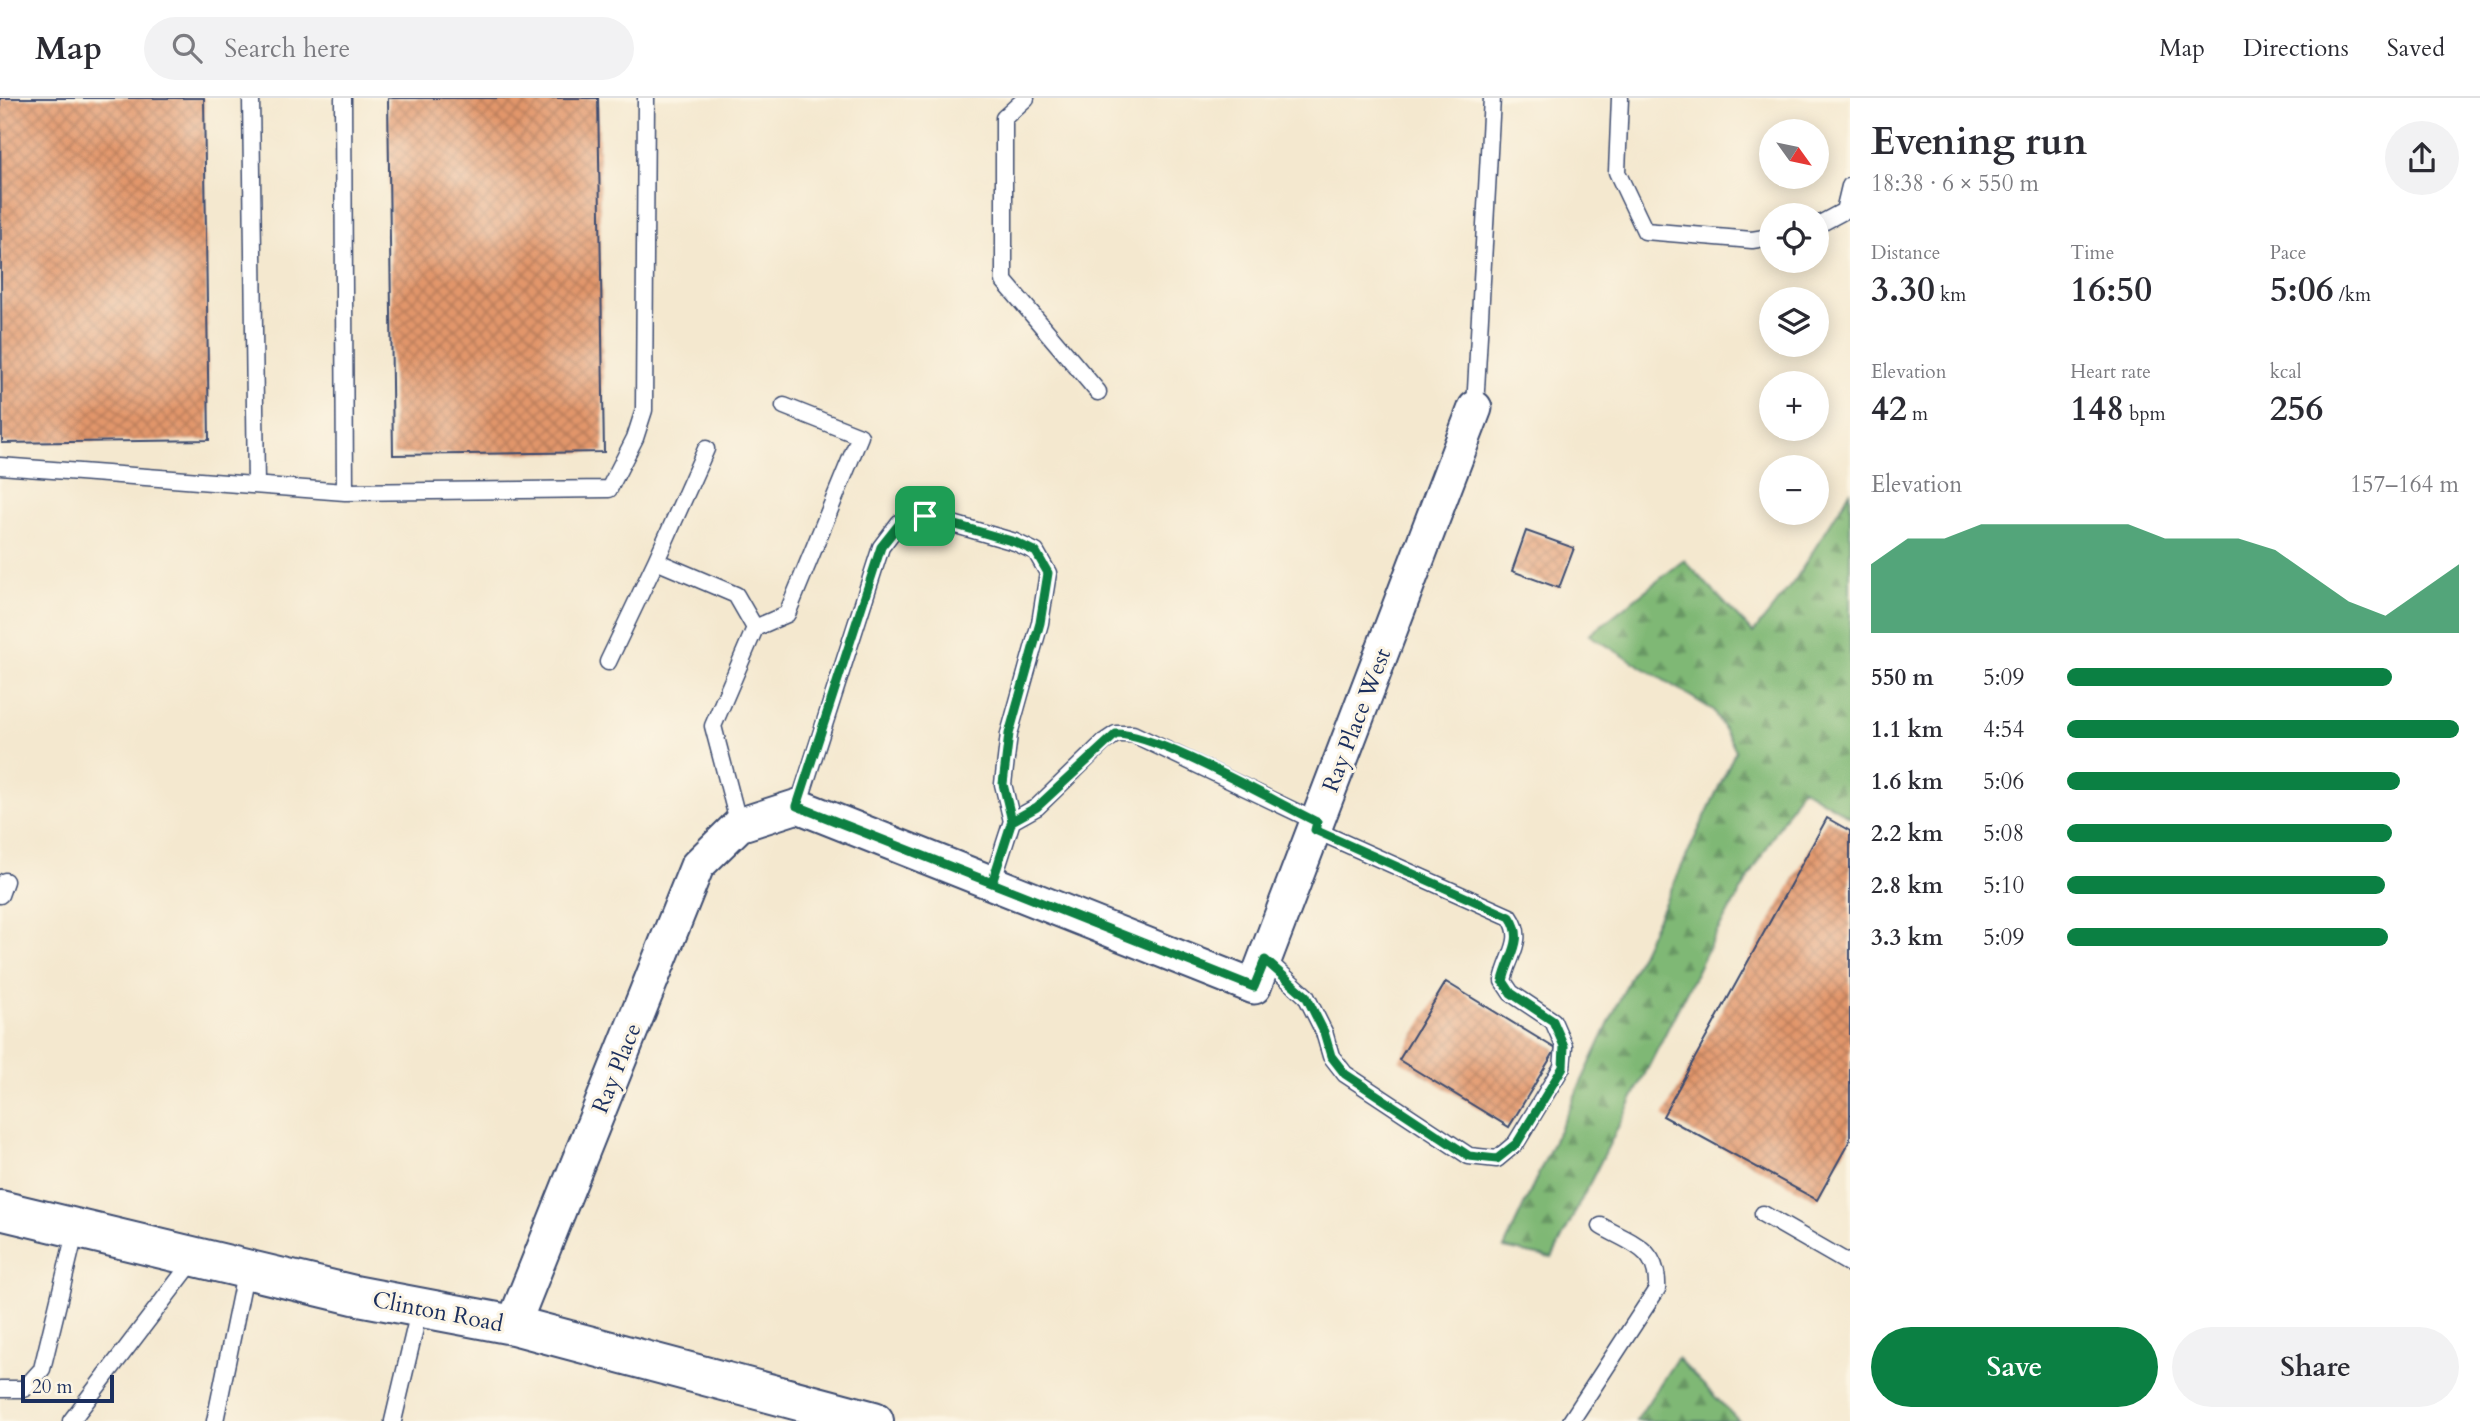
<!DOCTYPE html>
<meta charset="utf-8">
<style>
body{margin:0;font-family:Cardo,serif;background:#f2f2f3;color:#2b2b33;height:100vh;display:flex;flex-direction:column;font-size:26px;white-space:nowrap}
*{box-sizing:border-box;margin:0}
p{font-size:23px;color:#7c7c81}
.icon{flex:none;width:38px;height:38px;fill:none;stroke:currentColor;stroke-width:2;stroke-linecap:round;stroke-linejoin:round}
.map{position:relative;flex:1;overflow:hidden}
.drawer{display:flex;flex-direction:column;background:#fff;width:630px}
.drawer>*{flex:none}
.needle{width:46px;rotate:123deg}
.tools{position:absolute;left:1759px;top:21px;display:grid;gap:14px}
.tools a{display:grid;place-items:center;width:70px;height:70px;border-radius:50%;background:#fff;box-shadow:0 4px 18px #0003;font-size:35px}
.scale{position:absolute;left:21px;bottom:18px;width:93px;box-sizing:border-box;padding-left:7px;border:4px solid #1b2f5e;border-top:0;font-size:19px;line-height:24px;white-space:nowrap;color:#1b2f5e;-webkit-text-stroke:5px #fcf5e5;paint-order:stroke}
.pin{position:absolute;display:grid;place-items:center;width:60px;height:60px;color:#fff;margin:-30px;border-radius:14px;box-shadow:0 4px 10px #0006}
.round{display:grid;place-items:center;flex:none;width:74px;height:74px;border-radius:37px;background:#f2f2f3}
.head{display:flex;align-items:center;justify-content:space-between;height:119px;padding:0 21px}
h1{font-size:38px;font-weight:700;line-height:52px}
.figures{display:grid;grid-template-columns:repeat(3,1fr);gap:10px;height:119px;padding:7px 21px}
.figures div{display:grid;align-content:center}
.figures b{font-size:35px;font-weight:700}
.figures small{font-size:19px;font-weight:400}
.figures p{font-size:19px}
.chart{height:196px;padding:14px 21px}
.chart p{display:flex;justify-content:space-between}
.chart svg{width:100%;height:126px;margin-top:7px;fill:#0b8043;opacity:.7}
.action{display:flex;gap:14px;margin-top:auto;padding:14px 21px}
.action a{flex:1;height:80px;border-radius:42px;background:#0b8043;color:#fff;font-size:28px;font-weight:700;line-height:80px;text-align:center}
.action a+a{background:#f2f2f3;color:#2b2b33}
ul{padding:0 21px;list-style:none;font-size:23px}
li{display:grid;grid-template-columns:112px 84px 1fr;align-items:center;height:52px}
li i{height:18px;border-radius:9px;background:#0b8043}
header{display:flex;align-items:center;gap:42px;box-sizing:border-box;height:98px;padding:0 35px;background:#fff;border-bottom:2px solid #e1e1e2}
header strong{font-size:33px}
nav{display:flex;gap:38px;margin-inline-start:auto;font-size:24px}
.search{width:490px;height:63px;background:#f2f2f3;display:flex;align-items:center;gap:18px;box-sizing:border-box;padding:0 24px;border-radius:38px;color:#7c7c81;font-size:26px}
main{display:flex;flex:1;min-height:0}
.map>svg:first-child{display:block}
.forest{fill:url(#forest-firs);stroke:#4d746a;stroke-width:2}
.building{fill:url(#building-cross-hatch)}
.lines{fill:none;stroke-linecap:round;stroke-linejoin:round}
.lane-casing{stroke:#3c4b6f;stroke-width:19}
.street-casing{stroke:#3c4b6f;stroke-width:37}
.secondary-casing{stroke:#3c4b6f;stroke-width:42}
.lane{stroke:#fff;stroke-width:16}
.street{stroke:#fff;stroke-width:33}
.secondary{stroke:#fff;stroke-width:38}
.route-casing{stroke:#fff;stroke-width:14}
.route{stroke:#0b8043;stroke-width:9}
.labels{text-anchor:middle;stroke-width:6;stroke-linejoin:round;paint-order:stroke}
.street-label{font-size:23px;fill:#1b2f5e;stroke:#fcf5e5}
</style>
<header>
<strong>Map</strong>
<div class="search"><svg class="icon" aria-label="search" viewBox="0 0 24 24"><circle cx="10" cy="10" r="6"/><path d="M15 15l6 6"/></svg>Search here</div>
<nav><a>Map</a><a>Directions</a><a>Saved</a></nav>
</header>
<main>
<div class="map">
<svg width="1850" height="1323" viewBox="0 0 1850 1323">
<defs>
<pattern id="forest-firs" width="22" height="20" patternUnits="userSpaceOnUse" patternTransform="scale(1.75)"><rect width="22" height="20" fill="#7fb875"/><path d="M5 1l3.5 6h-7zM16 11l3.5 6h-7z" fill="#679663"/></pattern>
<pattern id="building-cross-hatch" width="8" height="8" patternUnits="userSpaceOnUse" patternTransform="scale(1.75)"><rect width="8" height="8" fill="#e2966a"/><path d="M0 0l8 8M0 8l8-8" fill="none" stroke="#b67b5a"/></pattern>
</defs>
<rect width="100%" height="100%" fill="#fcf5e5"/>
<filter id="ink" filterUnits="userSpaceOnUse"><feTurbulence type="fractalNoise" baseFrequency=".0143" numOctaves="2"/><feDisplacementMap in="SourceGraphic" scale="14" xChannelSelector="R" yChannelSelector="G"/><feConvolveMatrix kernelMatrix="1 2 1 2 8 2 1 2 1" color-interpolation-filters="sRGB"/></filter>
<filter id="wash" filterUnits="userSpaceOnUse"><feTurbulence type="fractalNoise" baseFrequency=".00686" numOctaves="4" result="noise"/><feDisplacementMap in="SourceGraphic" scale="28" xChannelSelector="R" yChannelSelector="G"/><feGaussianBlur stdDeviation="1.57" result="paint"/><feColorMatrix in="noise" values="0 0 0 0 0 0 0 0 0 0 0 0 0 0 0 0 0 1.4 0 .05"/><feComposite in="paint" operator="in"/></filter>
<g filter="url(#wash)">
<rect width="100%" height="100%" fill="#f4e8cf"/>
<path class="forest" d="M1850,394v325l-48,-29 -88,149 -162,321 -48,-10 232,-498 -23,-40 -124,-75 95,-75 69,73 42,-53z
M1677,1260l62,63h-103z"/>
<g id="blocks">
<path class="building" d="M0,0h204l5,342 -207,3z
M388,0h210l6,354 -211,3z
M1526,433l48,17 -15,40 -47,-17z
M1827,720l23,13v309l-33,60 -154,-84z
M1446,884l110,67 -47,78 -110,-67z"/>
</g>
</g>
<g filter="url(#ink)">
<use href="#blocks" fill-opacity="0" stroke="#3c4b6f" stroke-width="2"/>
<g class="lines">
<defs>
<path id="lane" d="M251,0l5,387
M343,0l2,394
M1026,0l-22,20v163l94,111
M1620,0l-3,74 28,59 107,9 19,-3
M1816,128l28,-15 6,-25
M1475,310l17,-310
M706,351l-50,112 80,34 19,33
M0,368l345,26 264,-3 26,-51 9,-28 2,-312
M608,564l48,-101
M798,708l83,-259 18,-24 26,-7 90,26 21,10 12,21 -8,50 -31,111 -6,50 9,37 -20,62
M1012,723l25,-14 67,-65 12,-8h17l184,88
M739,727l-26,-99 42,-98 32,-14 73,-178 -76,-30
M0,797l5,-14
M1265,861l41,37 18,36 7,24 14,18 124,82 28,3 19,-16 46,-76 2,-21 -11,-25 -42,-28 -8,-12c4,-24 23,-41 7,-64l-195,-87
M1763,1116l87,50
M0,1291h24l18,-20 34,-140
M71,1323l125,-164
M215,1323l31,-152
M393,1323l27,-114
M1571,1323l86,-132c2,-41 -25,-45 -56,-63"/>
<path id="street" d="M513,1227l184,-459 42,-41 59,-19 456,181 221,-579"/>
<path id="secondary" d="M0,1112l354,85 159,30 361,96"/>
</defs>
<use href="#lane" class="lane-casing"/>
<use href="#street" class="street-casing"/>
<use href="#secondary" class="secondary-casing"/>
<use href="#lane" class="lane"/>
<use href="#street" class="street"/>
<use href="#secondary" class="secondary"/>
</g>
</g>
<g class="lines" filter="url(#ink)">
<defs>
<path id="route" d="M925,418l-25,7 -19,24 -84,259 195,77 20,-62 25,-14 79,-73c42,0 157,67 201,88l-2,8 195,87c16,23 -2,40 -7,64l8,12 42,28 11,25 -1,21 -46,76 -20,16 -28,-3 -124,-82 -14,-18 -7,-24 -18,-36 -41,-36 -11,27 -262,-104 20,-62 -9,-37 6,-50 31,-111 8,-50 -12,-21 -21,-10 -90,-26"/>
</defs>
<use href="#route" class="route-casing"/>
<use href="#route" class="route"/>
</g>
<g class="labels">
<g class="street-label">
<text transform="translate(1356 622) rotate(-69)" y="8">Ray Place West</text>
<text transform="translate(616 970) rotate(-68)" y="8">Ray Place</text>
<text transform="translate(438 1213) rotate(11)" y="8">Clinton Road</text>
</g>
</g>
</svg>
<div class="tools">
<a><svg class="needle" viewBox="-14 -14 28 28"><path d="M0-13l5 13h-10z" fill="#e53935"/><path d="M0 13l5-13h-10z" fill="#7c7c81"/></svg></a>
<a><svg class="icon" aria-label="locate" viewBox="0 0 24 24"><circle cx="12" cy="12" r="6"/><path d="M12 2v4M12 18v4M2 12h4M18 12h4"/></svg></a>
<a><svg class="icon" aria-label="layers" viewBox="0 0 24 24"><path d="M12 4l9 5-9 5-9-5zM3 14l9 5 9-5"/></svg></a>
<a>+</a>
<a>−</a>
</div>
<div class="scale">20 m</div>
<div class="pin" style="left:925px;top:418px;background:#1e9e55"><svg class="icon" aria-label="arrive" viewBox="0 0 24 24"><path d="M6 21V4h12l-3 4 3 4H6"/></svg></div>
</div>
<section class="drawer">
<div class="head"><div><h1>Evening run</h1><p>18:38 · 6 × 550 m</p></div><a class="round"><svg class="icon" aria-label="share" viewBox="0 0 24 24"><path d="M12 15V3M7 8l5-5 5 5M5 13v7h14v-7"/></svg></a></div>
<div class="figures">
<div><p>Distance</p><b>3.30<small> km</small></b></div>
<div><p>Time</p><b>16:50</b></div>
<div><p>Pace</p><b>5:06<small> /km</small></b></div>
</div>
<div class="figures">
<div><p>Elevation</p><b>42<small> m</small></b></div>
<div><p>Heart rate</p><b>148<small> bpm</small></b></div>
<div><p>kcal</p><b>256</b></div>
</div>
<div class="chart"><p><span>Elevation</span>157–164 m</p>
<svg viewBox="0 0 160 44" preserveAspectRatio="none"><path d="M0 44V20L10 11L20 11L30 6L40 6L50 6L60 6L70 6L80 11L90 11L100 11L110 15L120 24L130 33L140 38L150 29L160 20V44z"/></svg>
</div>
<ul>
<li><b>550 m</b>5:09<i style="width:83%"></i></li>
<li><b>1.1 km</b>4:54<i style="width:100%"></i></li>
<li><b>1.6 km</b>5:06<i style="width:85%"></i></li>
<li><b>2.2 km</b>5:08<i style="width:83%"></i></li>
<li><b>2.8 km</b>5:10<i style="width:81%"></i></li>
<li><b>3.3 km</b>5:09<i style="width:82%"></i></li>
</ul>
<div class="action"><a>Save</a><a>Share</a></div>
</section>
</main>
